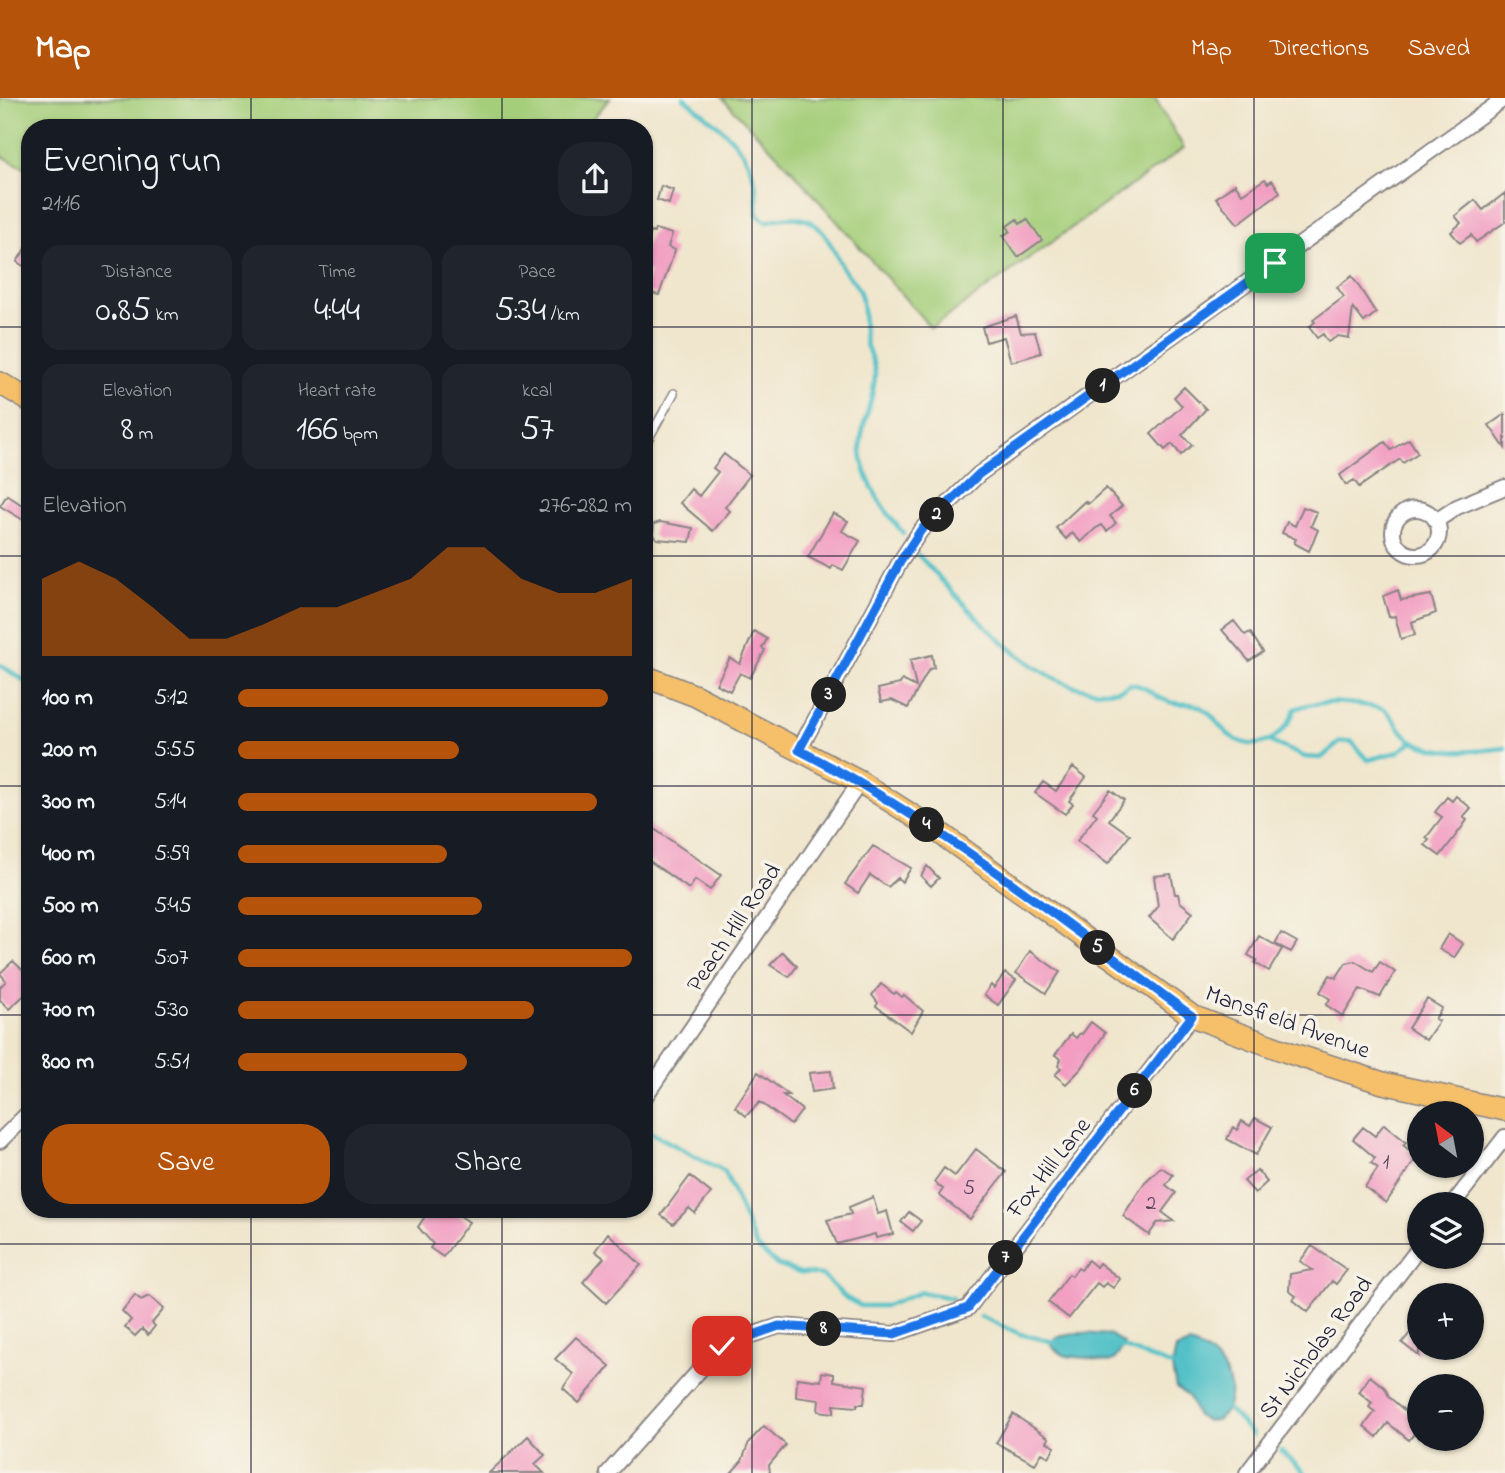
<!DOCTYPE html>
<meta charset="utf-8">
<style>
body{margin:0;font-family:"Indie Flower",sans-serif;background:#20242c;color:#f1f3f6;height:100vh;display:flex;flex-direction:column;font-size:26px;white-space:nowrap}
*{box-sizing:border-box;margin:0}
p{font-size:23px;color:#9ea1a6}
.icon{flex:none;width:38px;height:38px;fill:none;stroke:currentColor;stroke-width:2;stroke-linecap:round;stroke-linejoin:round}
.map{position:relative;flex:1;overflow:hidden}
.drawer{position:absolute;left:21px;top:21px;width:632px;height:1099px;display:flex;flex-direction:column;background:#171b24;border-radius:28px;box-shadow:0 2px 5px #0004}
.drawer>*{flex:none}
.needle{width:46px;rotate:328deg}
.tools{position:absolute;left:1407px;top:1003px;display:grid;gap:14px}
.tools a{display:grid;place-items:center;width:77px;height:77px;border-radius:50%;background:#171b24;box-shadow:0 2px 5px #0004;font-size:35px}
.pin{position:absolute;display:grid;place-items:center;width:60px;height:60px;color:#fff;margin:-30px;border-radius:14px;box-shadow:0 4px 10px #0006}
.km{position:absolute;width:35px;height:35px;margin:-18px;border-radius:50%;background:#222;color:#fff;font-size:19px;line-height:35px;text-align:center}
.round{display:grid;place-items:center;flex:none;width:74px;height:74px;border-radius:28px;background:#20242c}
.head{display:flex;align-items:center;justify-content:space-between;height:119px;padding:0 21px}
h1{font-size:38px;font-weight:600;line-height:52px}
.metrics{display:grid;grid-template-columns:repeat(3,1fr);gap:10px;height:119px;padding:7px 21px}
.metrics div{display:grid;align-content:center;border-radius:18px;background:#20242c;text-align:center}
.metrics b{font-size:35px;font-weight:600}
.metrics small{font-size:19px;font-weight:400}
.metrics p{font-size:19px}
.chart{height:196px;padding:14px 21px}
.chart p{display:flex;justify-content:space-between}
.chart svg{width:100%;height:126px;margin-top:7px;fill:#b45309;opacity:.7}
.cta{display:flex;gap:14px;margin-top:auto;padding:14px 21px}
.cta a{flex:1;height:80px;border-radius:28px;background:#b45309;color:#fff;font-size:28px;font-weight:600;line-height:80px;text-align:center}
.cta a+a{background:#20242c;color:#f1f3f6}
ul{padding:0 21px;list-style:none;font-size:23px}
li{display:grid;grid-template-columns:112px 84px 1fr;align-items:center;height:52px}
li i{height:18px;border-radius:9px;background:#b45309}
header{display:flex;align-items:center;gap:42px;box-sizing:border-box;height:98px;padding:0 35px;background:#b45309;color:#fff}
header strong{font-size:33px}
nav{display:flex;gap:38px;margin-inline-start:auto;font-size:24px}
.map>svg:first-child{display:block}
.green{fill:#a5ce7a;stroke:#64785a;stroke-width:2}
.water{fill:#52c1c7;stroke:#3a7281;stroke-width:2}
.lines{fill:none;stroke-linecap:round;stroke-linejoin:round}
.stream{stroke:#52c1c7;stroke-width:4.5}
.building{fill:#f29dc1}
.service-casing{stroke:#898484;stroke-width:10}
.minor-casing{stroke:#898484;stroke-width:18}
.primary-casing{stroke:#898484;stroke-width:24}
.service{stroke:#fff;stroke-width:7}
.minor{stroke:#fff;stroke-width:14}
.primary{stroke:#f6c06b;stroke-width:21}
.route-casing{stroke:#fff;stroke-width:14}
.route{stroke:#1a73e8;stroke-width:9}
.grid{fill:none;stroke:#22223b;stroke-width:2;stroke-opacity:0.55}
.labels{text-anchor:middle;stroke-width:7;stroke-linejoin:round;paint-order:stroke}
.number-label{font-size:21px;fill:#56415c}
.street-label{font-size:24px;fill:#22223b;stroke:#f7f3e8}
</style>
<header>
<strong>Map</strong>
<nav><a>Map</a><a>Directions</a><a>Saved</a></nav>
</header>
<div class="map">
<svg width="1505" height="1375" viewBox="0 0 1505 1375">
<rect width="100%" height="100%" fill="#f7f3e8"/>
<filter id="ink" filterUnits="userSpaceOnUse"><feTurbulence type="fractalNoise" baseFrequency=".0143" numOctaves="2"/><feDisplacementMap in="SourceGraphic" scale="14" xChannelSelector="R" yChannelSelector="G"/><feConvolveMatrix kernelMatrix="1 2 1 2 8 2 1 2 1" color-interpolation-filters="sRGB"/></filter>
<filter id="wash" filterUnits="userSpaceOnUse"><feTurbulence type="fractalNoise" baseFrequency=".00686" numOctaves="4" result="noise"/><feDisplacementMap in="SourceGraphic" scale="28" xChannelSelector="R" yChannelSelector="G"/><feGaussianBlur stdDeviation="1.57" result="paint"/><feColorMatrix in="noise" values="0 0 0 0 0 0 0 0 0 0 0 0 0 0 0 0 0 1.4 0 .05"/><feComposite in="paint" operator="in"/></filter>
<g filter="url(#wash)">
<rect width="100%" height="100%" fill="#f0e6cd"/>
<path class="green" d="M0,0h610l-25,30h-555v43l-30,-16z
M722,0h433l29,50 -253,180 -142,-161z"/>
<path class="water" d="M1081,1235l30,2 13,9c-12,26 -17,17 -37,14 -16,-2 -24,1 -36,-13l6,-8z
M1189,1246c33,8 58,51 28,76l-10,1 -10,-5 -8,-19 -13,-9 -4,-20 4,-19z"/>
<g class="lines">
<path class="stream" d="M684,0c43,35 76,54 73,116l9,8c45,-14 57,4 75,43 6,12 16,16 20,31 4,15 1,33 5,48 3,10 9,19 9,30 0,30 -19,55 -13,85 6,29 23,52 41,74
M918,457c45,46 116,138 187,136 10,-1 17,0 25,-7 18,1 27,17 44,19 13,2 19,-2 31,7 10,7 16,20 27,27 26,18 54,-1 63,-28 27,-11 61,-6 89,0 11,9 16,25 29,32 29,15 63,10 92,7
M0,567l30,19
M1271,644l34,15 16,1 19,-16 11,-1 17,19 30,-8 15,-11
M644,1031l81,43 31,74 21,19 23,8 22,2 24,23 15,8h25l35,-14 31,6
M980,1218l40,18 34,8
M1119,1248l57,21
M1223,1306l30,31
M1281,1353l24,22"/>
</g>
<g id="blocks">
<path class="building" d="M1265,81l3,4 4,-3 8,12 -42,32 -22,-26 19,-14 7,10z
M661,88l12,4 -4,14 -12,-4z
M1505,95v29l-29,20 -5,-7 -11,8 -9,-11 10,-9 -6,-7 20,-16 8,10z
M1017,121l3,5 7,-5 15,21 -24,17 -15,-21 7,-5 -3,-5z
M655,131l17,5 -4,13 7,3 -16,45 -15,-4 6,-19 -6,-2v-18l7,-20 3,1z
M30,143v29l-13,-8z
M1352,178l24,37 -12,9 -11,-14 -4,30 -11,-2 -10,6 -5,-8 -6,4 -8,-11 6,-5 -2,-2 31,-23 -7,-10z
M1016,218l5,17 14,-1 6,21 -30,9 -7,-25 -18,5 -4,-15z
M1184,289l22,22 -24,26 10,10 -11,10 -9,-11 -7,6 -14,-16 31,-28 -8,-9z
M1505,316v34l-16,-23z
M1409,341l9,14 -15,10 -3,-4 -41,28 -5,-7 -8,5 -6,-10 45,-33 6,8z
M724,356l26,21 -25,32 5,4 -17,20 -33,-28 11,-14 8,7 19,-24 -5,-4z
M1106,390l16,18 -12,10 6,7 -9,8 -5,-6 -6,3 -15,14 -9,-9 -6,6 -10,-11 29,-27 3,3z
M30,396v30l-30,-18 7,-11 15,10z
M1303,409l14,5 -6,14 7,4 -9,21 -15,-8 2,-4 -14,-6 5,-11 8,4z
M833,415l15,8 -6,10 18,10 -17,29 -10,-5 -2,4 -23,-12z
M660,424l33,6 -3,14 -33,-3 -4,-4 1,-11z
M1398,492l3,10 30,-5 5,18 -24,9 3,13 -14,4 -6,-23 -6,1 -6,-21z
M1234,523l11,14 5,-3 13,20 -14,9 -27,-31z
M754,533l13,8 -5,9 3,2 -15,28 -10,-5 -10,18 -14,-7 14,-26 10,6z
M932,557l2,13 -5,1 -21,39 -16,-8 -11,2 -3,-13 22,-5 2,-4 14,7 -6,-27z
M1073,669l13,10 -17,24 4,3 -8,10 -30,-21 8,-11 13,9z
M1110,692l14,10 -15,20 21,15 -22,29 -31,-23 20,-26 -4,-3z
M1456,698l15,12 -8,9 4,3 -4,6 -23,30 -15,-11 4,-5 -3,-2 16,-21 -7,-5 12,-15 5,4z
M644,724l77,53 -11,15 -15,-10 -6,9 -45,-32z
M873,748l38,22 -9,14 -4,-4 -10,9 -18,-12 -12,18 -13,-9z
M927,768l12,12 -8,8 -10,-10z
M1171,776l4,20h3l2,8 13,10 -20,27 -24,-21 9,-11 -4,-31z
M1281,835l16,9 -6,10 -16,-8z
M1448,836l15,10 -9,14 -15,-9z
M1259,838l23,13 -13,22 -14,-8 2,-3 -9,-5z
M1030,853l30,21 -14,21 -30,-20z
M783,854l14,14 -8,11 -19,-12z
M13,863l17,16v13l-21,19 -9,-9v-13l6,-6 -6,-8z
M1355,863l18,11 7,-10 15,10 -15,25 -20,-8 -17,27 -17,-11 4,-6 -10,-7 10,-17 6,3 10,-15z
M1005,875l11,7 -18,25 -14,-10 7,-10 3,3z
M881,886l13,10 2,-2 6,5 2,-2 19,16 -12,21 -35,-26 2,-3 -6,-8z
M1427,901l15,9 -7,11 4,2 -13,19 -18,-12z
M1091,924l14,11 -24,36 -15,15 -11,-9 6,-7 -3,-2 3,-7 -6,-4 16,-21 5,4 4,-5 2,1z
M831,973l2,18 -21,3 -3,-19z
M758,974l31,23h-6l19,15 -11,15 -31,-23 -14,14 -11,-9z
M1255,1020l17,9 -16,28 -29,-16 6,-12 4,3 5,-9 8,5z
M1384,1026l22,18 -3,3 14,12 -31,46 -21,-16 13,-19 -7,-5 4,-5 -22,-19 10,-12 12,9z
M976,1051l30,23 -36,47 -31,-24 4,-6 -9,-7 10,-14 11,8z
M1161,1069l12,8 -7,10 10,8 -14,19 12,9 -17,2 -8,12 -26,-19 22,-34z
M1257,1072l10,12 -12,11 -11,-12z
M690,1078l21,17 -16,20 -6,-5 -16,16 -12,-9z
M873,1099l5,17 9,-3 6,23 -17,4 -1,-4 -38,10 -10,-24 24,-6 -2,-7z
M430,1111h20l19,13 -26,35 -13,-9 3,-4 -15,-17z
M909,1114l12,9 -8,10 -12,-9z
M608,1135l33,32 -35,38 -23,-21 21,-24 -9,-7z
M1312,1148l35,24 -11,14 -4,-3 -24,31 -15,-12 3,-4 -7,-5 1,-17 22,-4 -12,-9z
M1088,1162l8,7 3,-4 21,16 -7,9 -7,-5 -4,4 -5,-4 -28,35 -21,-16 21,-28 3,2 6,-8 3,2z
M135,1197l6,5 8,-4 15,13 -12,14 3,3 -7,9 -6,-6 -7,7 -10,-9 6,-7 -9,-9z
M1413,1231l6,5v22l-17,-13z
M576,1239l34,29 -31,37 -16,-14 10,-15 -18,-15z
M822,1274l12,2v7l32,5 -2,18h-7v3l-23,-2v8l-16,-2 1,-11 -23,-3 1,-19 24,3z
M1370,1278l15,12 4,9 30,26v15l-5,-4 -5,6 -21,-17 -11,14 -13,-11 11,-14 -6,-5 3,-4 -13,-11z
M1013,1316l36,24 -2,4 8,5 -6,10 -7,-4 -7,11 -39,-21z
M764,1328l22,19 -17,20 1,8h-39l11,-12 7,-19z
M528,1338l17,19 -10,9 9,9h-55z"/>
</g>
</g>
<g filter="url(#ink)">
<use href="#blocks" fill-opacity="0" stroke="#898484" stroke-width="2"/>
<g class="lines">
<defs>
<path id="service" d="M644,349l30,-54"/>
<path id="minor" d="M1393 434a23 23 0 1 1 46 0a23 23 0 1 1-46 0Z
M1436,423l21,-14 48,-20
M799,652l101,-188 21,-32 58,-56 526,-376
M644,1000l216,-316
M0,1043l30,-30
M1453,1106l52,-67
M608,1375l114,-128 57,-19 115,8 74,-26 224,-292
M1247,1375l172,-225"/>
<path id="primary" d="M0,285l30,18
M644,578l52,20 164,86 80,51 252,183 98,37 93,30 122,27"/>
</defs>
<use href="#service" class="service-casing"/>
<use href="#minor" class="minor-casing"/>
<use href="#primary" class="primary-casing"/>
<use href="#service" class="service"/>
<use href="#minor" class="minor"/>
<use href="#primary" class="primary"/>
</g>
</g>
<g class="lines" filter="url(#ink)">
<defs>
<path id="route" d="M722,1248l57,-20 115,8 74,-26 224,-292c-128,-93 -252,-194 -393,-266l101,-188 21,-32 58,-56 296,-211"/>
</defs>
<use href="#route" class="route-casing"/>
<use href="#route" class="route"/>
</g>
<path class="grid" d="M251,0v30M502,0v30M752,0v1375M1003,0v1375M1254,0v1375M0,229h30M644,229h861M0,458h30M644,458h861M0,688h30M644,688h861M0,917h30M644,917h861M251,1111v264M502,1111v264M0,1146h1419M1472,1146h33"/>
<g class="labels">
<g class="number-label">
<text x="1386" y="1070">1</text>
<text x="969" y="1096">5</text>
<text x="1151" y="1111">2</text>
</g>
<g class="street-label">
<text transform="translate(733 829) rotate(-56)" y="8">Peach Hill Road</text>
<text transform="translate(1288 923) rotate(20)" y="8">Mansfield Avenue</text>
<text transform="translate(1048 1069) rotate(-52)" y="8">Fox Hill Lane</text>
<text transform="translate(1315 1249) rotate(-53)" y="8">St Nicholas Road</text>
</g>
</g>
</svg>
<div class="tools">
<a><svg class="needle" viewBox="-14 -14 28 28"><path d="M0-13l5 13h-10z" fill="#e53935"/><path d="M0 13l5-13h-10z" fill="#9ea1a6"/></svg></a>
<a><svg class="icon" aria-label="layers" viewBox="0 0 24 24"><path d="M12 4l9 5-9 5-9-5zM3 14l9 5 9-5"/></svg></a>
<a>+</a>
<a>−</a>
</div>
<div class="pin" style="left:1275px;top:165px;background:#1e9e55"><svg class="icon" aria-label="arrive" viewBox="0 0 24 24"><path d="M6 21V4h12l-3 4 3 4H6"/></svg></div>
<div class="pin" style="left:722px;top:1248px;background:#d93025"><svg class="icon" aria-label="check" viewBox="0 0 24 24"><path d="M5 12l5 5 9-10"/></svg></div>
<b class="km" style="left:1103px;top:288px">1</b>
<b class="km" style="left:937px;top:417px">2</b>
<b class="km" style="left:829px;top:597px">3</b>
<b class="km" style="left:927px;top:727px">4</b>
<b class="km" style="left:1098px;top:850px">5</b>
<b class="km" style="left:1135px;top:993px">6</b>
<b class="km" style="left:1006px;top:1160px">7</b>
<b class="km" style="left:824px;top:1231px">8</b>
<section class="drawer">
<div class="head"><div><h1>Evening run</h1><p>21:16</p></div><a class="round"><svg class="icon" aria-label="share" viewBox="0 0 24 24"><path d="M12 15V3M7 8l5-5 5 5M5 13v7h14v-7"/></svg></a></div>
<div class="metrics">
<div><p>Distance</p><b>0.85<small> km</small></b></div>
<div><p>Time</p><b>4:44</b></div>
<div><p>Pace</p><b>5:34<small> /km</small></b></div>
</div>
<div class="metrics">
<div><p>Elevation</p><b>8<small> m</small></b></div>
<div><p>Heart rate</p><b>166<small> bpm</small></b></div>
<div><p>kcal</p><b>57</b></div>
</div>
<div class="chart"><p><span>Elevation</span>276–282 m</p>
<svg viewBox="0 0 160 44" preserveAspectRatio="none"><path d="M0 44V17L10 11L20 17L30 27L40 38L50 38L60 33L70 27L80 27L90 22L100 17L110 6L120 6L130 17L140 22L150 22L160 17V44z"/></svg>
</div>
<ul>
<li><b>100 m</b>5:12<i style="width:94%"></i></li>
<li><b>200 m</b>5:55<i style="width:56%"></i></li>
<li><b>300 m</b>5:14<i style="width:91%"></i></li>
<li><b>400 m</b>5:59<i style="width:53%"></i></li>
<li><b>500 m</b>5:45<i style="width:62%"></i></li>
<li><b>600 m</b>5:07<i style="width:100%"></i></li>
<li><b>700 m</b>5:30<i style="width:75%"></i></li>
<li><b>800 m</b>5:51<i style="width:58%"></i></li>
</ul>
<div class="cta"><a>Save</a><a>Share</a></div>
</section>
</div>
